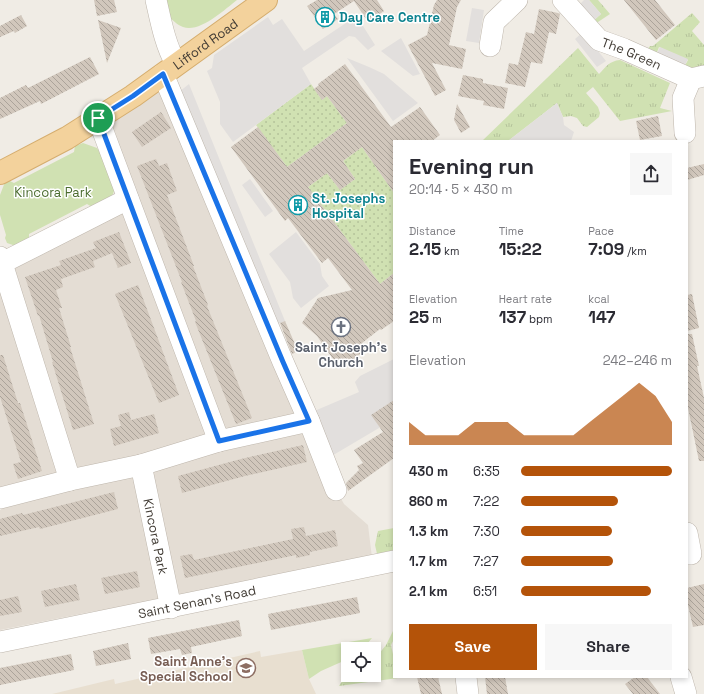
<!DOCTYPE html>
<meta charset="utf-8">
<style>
body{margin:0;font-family:"Space Grotesk",sans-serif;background:#f7f7f7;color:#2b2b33;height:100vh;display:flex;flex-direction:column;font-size:15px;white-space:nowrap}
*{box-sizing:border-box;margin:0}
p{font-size:13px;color:#7c7c81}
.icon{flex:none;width:22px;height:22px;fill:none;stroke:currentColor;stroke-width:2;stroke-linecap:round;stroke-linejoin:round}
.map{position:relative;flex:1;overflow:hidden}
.sheet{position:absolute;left:393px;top:140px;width:295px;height:538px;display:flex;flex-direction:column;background:#fff;border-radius:0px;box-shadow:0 2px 6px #0003}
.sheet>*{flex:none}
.controls{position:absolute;left:341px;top:642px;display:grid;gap:8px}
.controls a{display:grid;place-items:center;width:40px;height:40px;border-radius:0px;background:#fff;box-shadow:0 2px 6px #0003;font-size:20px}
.pin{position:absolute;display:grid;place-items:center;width:34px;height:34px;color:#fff;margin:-17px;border:2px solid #fff;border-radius:50%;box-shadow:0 1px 4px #0007}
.round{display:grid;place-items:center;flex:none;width:42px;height:42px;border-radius:0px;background:#f7f7f7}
.head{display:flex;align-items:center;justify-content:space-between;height:68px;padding:0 16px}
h1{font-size:22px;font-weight:800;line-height:30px}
.metrics{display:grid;grid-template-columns:repeat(3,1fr);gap:6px;height:68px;padding:4px 16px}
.metrics div{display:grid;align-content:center}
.metrics b{font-size:17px;font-weight:800}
.metrics small{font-size:11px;font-weight:400}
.metrics p{font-size:11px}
.chart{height:112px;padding:8px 16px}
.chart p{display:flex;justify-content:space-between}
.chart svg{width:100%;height:72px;margin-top:4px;fill:#b45309;opacity:.7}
.cta{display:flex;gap:8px;margin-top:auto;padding:8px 16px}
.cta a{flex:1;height:46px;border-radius:0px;background:#b45309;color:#fff;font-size:16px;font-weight:800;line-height:46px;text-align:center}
.cta a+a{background:#f7f7f7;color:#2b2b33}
ul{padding:0 16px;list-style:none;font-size:13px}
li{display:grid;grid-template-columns:64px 48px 1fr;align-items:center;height:30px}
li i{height:10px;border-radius:5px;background:#b45309}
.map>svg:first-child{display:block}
.residential{fill:#e4ddd4}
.education{fill:#e8dfd0}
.grass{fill:url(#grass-tufts)}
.park{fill:#d0e1b2}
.garden{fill:url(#garden-dots)}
.parking{fill:#e2dfdd}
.building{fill:url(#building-back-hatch)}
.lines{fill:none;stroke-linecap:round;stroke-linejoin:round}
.minor-casing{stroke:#beb6ac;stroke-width:22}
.major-casing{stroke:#d5ad6e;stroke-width:24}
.minor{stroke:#fff;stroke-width:21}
.major{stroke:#f3d29c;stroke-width:22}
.route-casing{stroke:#fff;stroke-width:8}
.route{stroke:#1a73e8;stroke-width:5}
.labels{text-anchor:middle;stroke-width:3;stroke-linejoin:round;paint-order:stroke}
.culture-label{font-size:13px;font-weight:bold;fill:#0d838f;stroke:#fff;text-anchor:start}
.street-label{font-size:13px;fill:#423c35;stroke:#fff}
.park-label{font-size:13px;fill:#4c6d30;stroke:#fff}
.worship-label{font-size:13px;font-weight:bold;fill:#5b616d;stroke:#fff}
.education-label{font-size:13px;font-weight:bold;fill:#785e54;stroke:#fff;text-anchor:end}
</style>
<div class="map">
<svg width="704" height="694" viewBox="0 0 704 694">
<defs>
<pattern id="grass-tufts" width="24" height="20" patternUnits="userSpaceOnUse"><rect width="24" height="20" fill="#d0e1b2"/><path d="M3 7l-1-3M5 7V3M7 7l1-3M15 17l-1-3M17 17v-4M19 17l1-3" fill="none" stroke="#b4c29a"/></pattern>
<pattern id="garden-dots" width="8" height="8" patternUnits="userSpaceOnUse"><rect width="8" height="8" fill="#d0e1b2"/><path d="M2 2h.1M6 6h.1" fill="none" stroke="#b4c29a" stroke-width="1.8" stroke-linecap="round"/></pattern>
<pattern id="building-back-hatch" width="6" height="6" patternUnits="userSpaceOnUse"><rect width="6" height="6" fill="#d1c7bc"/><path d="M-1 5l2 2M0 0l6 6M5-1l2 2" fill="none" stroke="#aba39a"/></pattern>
</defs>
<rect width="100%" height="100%" fill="#f0ece5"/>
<path class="residential" d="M163,74l173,416 8,14 24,21 5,41 -202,42 -76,3 -95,19v-120h1l-1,-4v-249l128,-58 -30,-81z"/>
<path class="education" d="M302,650l7,29 7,15h-264l62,-15 1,5 145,-33 1,6z"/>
<path class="grass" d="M589,0h9l12,14 -15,10 -2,-3 8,-7z
M692,13l8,9 -8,9 12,14v20l-6,5 -14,-3 4,-7 -29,-13 -3,8 -10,-4 4,-5h3z
M578,48l21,26c7,-7 10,-13 21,-14l50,23 -10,25 12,3 -52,10 -27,-34 -7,6 12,14 2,6 -1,4 -12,10 -4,-1 -6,-8 -6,-2 -8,1 -6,-14 -49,38h-26z
M394,528v26l-16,4 -3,-13 3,-14z
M394,629v10l-3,6 3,14v18l4,1 -59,8c7,-14 22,-11 35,-11v-15l12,-15z"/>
<path class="park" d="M165,0h72c-13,10 -37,33 -54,27 -6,-2 -10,-7 -15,-11z
M83,143l14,5 4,6 14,34 -2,6 -4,5 -17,8 -5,-3 -58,30v7l-13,5 -9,-3 -2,-5 1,-3 -6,-20v-20l5,-13 3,-2 6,3 60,-31 1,-6z
M372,638l-9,11h-15v10l-27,12 -12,8 -7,-29z"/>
<path class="garden" d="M311,84l11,16 5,-4 20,27 -60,44 -31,-42z
M362,147l32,46v80l-14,11 -72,-97 19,-14 13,17 15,-11 -12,-18z"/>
<path class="parking" d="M584,0h5l12,14 -8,7 -14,-16z
M472,8l12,2 -5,33 -13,-2z
M268,17l5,8 9,-6 22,32 45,-30 14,5 12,19 -7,5 -13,-13 -6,-1 -47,32 9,16 -78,58 -13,-18v-22l-13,-31 5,-3 2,-13z
M583,32l23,29 -9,6 -22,-28z
M401,38l19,36 -7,2 -32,-25z
M660,47l28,12 -4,8 -28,-12z
M347,58l22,9 15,7 34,29 -25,18z
M189,84l96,237 -10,4 -96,-233z
M557,103l6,14 1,8 10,7 -3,9h-63z
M250,179l23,32 -8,6 -23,-32z
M296,232l24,32 2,12 7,10 -28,22 -8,-10 -3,-16 -21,-28z
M394,359v41l-22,15 7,11v2l-49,29 -18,-45 47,-20 -4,-10 5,-6z"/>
<path class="building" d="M94,0h20l3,12 -20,4z
M317,0h60l7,11 -16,11 -14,-21 -20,13 4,5 -15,10 -16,-23z
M437,0h24l-4,7 -8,38 17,4 -4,20 -30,-6 14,27 -11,6 -27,-51 19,-10 7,-30z
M624,0h31l20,25 -19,15z
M539,9l19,4 2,1 -4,20 -7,-2 -7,32 -11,-2 -6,25 -20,-4 4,-20 9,2 8,-33 8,2z
M21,15l6,11 -12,7 -1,-2 -14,6v-11z
M98,20l23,8 -14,35z
M90,57l9,17 -58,30 -1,-3 -40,18v-21l26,-13 2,3z
M345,64l46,63 29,-20 20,28 -8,6h-38v52l-32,-46 -19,14 12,18 -15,11 -13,-17 -19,14 72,97 14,-11v48l-13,9 -1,-1 -18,14 4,7 -26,19 -23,-33 -15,-13 16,-25 34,-8 -24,-32 -6,5 -34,-45 -3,3 -54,-74 27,-20 29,40 60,-44 -20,-27 -5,4 -8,-11 5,-4 -1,-1z
M463,75l20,4v4l25,5 -4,21 -21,-4 1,-4 -26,-5z
M457,104l13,23 -9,6 -7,-13z
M161,112l10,16 -29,19 -10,-15z
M658,116l4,20 -22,4 -4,-19z
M156,159l3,7 8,-3 10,28 -10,4 27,71h-1l15,39 -1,1 45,112 -16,6 -41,-102 1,-1 -15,-39h1l-45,-116z
M704,164v11l-17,5v-12z
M119,232l12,31 -13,5 -6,-15 -19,8 2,6 -34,12 2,8 -7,3 6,18h-3l12,39h-1l24,77 -21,6 -21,-68h1l-14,-47 -1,1 -13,-39 36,-12 -2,-4 37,-13 -3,-6z
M138,285l41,110 -20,8 -44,-109z
M692,294l7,34 -12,3v-36z
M285,321l13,30 -6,3 -12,-31z
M687,334h5l7,32h-2l7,32v63h-5l-12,-58z
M0,355h3l15,48h2l22,68 -24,8 -5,-15 8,-2 -21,-65z
M394,400v58l-46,33 -2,-8 13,-13 -2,-4 6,-3 -9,-13 29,-18 -12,-17z
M129,412l2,8 23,-6 5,19 -45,13 -4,-17 11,-3 -3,-11z
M303,445l4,17 -62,14 -63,17 -4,-17 63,-17z
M114,492l4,17 -78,20 -1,-2 -39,9v-17l22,-6 1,2z
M304,527l2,9 29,-6 3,16 -28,6v3l-14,3v-3l-111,23 -5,-22 12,-2 2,6 99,-21 -2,-10z
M137,571l3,16 -35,7 -4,-16z
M76,584l4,16 -35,7 -4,-16z
M704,584v41l-11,2 -6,-26v-13z
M18,596l4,16 -22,4v-16z
M357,597l3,16 -89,17 -3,-16z
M239,620l3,16 -51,11 1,6 -10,2 -2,-6 -29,5 -3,-16z
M128,643l3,16 -35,7 -3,-15z
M71,654l3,16 -74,15v-17z
M417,677h21l4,17h-21z
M485,677h20l3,17h-21z
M635,677h12l13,17h-27l-8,-10z"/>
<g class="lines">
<defs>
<g id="minor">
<path d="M156,0c5,22 9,44 20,64"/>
<path id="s1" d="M563,0l36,40 25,9 67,30 13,-3"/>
<path d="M490,46l4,-24 23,-22"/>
<path d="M163,74l120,288 26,59 27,69"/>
<path d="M98,118l121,323 90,-20"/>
<path d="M685,133l-2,-35 8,-19"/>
<path d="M0,257l70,223"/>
<path d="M2,263l126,-64"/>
<path id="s2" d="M141,465l30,143"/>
<path d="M0,498l70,-18 71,-15 78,-24"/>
<path d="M687,533l4,21"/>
<path id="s3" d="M0,642l394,-81"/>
<path d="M466,677l2,17"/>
<path d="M681,677l5,17"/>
</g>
<g id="major">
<path id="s4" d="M0,173l67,-35 66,-42 133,-96"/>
</g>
</defs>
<use href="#minor" class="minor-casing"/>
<use href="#major" class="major-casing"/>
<use href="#minor" class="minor"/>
<use href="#major" class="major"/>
</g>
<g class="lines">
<defs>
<path id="route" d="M163,74l120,288 26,59 -90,20 -121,-323 35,-22z"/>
</defs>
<use href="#route" class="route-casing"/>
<use href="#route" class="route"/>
</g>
<defs>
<symbol id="building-ring" viewBox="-11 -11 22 22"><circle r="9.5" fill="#fff" stroke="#0f9aa8" stroke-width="1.5"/><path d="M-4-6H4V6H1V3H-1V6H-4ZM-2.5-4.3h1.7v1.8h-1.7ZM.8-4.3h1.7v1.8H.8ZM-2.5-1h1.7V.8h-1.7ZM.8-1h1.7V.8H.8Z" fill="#0f9aa8"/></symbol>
<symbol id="church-ring" viewBox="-11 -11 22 22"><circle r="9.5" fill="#fff" stroke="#6b7280" stroke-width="1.5"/><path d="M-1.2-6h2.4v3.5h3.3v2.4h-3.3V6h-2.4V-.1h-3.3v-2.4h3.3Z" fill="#6b7280"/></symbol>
<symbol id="school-ring" viewBox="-11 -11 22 22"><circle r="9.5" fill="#fff" stroke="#8d6e63" stroke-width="1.5"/><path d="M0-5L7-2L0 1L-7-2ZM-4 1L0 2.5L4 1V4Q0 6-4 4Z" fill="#8d6e63"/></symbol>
</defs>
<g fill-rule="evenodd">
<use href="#building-ring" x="314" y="6" width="22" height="22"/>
<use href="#building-ring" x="287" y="194" width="22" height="22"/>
<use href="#church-ring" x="330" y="316" width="22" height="22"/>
<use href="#school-ring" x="235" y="657" width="22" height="22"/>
</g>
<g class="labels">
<g class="culture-label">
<text x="339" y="22">Day Care Centre</text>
<text x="312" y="203">St. Josephs<tspan x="312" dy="15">Hospital</tspan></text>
</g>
<g class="street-label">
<text dy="5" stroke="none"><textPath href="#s4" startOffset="243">Lifford Road</textPath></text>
<text dy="5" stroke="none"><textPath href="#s1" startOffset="89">The Green</textPath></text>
<text dy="5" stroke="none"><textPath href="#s2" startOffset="73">Kincora Park</textPath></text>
<text dy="5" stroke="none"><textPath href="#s3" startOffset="201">Saint Senan's Road</textPath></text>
</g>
<g class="park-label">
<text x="53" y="197">Kincora Park</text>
</g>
<g class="worship-label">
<text x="341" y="352">Saint Joseph's<tspan x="341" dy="15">Church</tspan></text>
</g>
<g class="education-label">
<text x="232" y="666">Saint Anne's<tspan x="232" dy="15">Special School</tspan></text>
</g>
</g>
</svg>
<div class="controls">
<a><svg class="icon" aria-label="locate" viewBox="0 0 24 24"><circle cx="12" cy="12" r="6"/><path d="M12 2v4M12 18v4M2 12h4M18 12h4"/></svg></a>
</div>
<div class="pin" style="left:98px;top:118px;background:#1e9e55"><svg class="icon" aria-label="arrive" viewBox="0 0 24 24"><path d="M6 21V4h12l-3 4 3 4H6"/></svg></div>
<section class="sheet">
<div class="head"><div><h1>Evening run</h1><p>20:14 · 5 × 430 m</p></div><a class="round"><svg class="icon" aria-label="share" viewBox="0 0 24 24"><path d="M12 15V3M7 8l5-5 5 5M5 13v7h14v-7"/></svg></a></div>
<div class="metrics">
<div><p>Distance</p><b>2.15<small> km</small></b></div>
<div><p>Time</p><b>15:22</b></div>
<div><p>Pace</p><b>7:09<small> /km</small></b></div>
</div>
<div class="metrics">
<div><p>Elevation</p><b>25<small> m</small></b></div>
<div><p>Heart rate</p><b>137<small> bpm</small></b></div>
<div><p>kcal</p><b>147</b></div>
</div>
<div class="chart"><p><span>Elevation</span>242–246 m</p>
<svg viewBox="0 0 160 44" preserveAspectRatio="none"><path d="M0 44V30L10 38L20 38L30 38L40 30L50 30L60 30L70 38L80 38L90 38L100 38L110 30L120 22L130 14L140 6L150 14L160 30V44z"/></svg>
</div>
<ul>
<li><b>430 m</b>6:35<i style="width:100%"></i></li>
<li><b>860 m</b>7:22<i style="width:64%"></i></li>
<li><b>1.3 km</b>7:30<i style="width:60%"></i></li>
<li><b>1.7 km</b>7:27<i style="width:61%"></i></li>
<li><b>2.1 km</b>6:51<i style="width:86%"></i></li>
</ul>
<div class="cta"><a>Save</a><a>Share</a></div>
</section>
</div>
